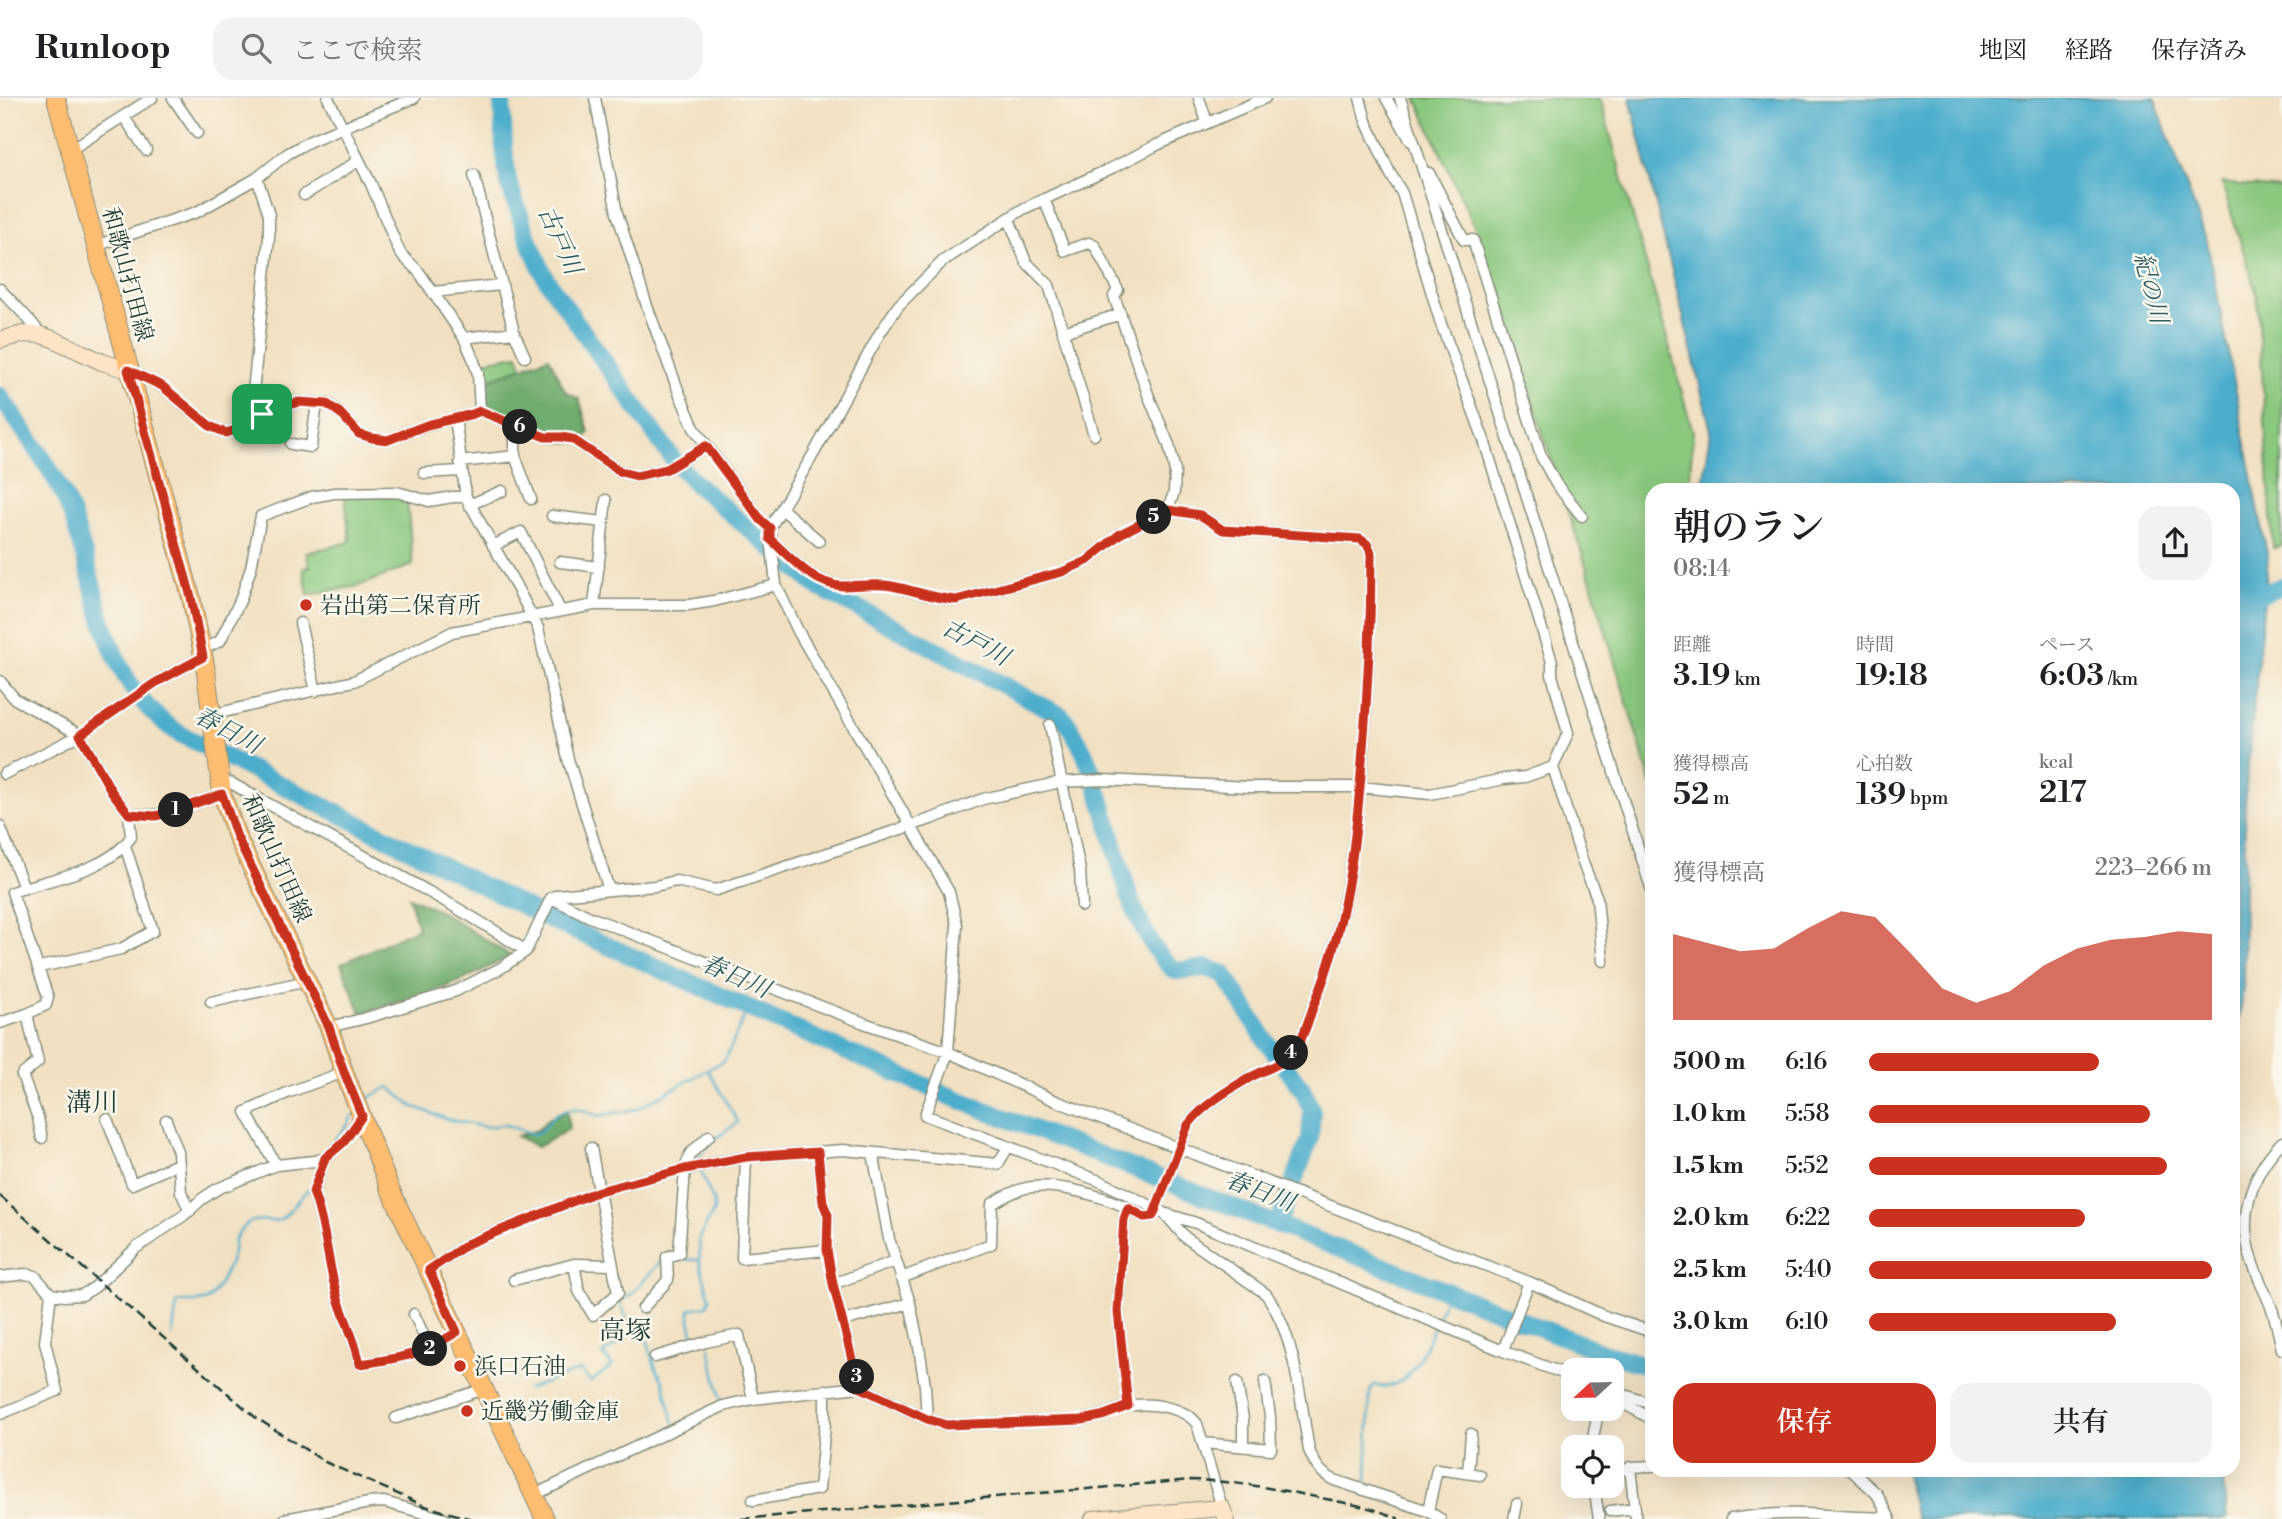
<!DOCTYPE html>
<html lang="ja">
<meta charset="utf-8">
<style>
body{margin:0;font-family:"Libre Bodoni","Noto Serif JP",serif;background:#f2f2f2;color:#202124;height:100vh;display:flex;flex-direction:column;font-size:26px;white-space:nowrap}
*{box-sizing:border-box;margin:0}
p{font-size:23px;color:#757577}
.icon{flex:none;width:38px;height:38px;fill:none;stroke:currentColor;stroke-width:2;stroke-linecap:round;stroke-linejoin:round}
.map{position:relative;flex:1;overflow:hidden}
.side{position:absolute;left:1645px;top:385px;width:595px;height:994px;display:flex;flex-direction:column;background:#fff;border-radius:21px;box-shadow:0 7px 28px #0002}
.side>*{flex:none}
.needle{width:46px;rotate:248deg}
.tools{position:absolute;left:1561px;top:1260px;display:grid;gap:14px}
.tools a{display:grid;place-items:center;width:63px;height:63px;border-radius:14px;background:#fff;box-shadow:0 7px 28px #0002;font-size:35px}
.pin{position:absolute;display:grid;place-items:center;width:60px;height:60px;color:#fff;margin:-30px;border-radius:14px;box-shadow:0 4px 10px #0006}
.km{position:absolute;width:35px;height:35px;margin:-18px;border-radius:50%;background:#222;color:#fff;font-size:19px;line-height:35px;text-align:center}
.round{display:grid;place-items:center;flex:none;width:74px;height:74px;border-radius:21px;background:#f2f2f2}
.overview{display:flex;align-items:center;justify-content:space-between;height:119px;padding:0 28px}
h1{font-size:38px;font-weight:600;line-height:52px}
.stats{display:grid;grid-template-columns:repeat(3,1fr);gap:10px;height:119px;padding:7px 28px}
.stats div{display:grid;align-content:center}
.stats b{font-size:30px;font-weight:600}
.stats small{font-size:19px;font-weight:400}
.stats p{font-size:19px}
.chart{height:196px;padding:14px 28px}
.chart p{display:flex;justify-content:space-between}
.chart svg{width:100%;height:126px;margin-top:7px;fill:#c8321e;opacity:.7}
.cta{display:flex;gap:14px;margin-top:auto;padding:14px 28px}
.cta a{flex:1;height:80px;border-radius:21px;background:#c8321e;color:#fff;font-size:28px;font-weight:600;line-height:80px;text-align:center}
.cta a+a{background:#f2f2f2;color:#202124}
ul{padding:0 28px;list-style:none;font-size:23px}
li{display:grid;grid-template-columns:112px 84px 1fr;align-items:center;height:52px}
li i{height:18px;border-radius:9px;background:#c8321e}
header{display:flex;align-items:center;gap:42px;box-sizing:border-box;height:98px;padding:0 35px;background:#fff;border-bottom:2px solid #e0e0e0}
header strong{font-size:33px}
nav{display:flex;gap:38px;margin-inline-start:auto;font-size:24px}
.search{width:490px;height:63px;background:#f2f2f2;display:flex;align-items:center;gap:18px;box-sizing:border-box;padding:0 24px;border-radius:21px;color:#757577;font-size:26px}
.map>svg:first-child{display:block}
.green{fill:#8ac87e;stroke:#548259;stroke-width:2}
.forest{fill:#6fac6d;stroke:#477450;stroke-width:2}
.water{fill:#4daecc;stroke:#367680;stroke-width:2}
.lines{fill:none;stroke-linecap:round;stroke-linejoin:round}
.stream{stroke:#4daecc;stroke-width:2.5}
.river{stroke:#4daecc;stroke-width:18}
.street-casing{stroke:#888e7a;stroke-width:13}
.secondary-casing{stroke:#888e7a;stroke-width:18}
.primary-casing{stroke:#888e7a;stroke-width:20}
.street{stroke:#fff;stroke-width:10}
.secondary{stroke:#fee4c6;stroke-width:16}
.primary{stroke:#fdbc70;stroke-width:18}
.rail{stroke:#1f3d34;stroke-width:2.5;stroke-dasharray:10 5;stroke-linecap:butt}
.route-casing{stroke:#fff;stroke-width:14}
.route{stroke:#c8321e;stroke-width:9}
.poi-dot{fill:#c8321e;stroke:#fbf7ec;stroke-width:2.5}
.labels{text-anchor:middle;stroke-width:5;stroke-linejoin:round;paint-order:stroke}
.street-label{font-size:23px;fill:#1f3d34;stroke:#fbf7ec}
.poi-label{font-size:23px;fill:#1f3d34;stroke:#fbf7ec;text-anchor:start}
.water-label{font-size:24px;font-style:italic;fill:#2d5f62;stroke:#fbf7ec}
.quarter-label{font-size:26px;fill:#1f3d34;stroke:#fbf7ec}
</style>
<header>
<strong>Runloop</strong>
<div class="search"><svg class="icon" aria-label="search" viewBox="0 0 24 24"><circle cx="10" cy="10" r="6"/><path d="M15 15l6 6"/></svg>ここで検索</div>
<nav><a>地図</a><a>経路</a><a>保存済み</a></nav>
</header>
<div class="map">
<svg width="2282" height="1421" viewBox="0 0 2282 1421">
<rect width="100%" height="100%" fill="#fbf7ec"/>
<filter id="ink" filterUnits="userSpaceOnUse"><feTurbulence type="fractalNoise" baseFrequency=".0143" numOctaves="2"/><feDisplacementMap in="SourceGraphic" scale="14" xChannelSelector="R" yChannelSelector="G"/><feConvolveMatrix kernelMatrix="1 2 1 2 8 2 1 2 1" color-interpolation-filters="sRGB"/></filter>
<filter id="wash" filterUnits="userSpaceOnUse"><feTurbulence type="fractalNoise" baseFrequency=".00686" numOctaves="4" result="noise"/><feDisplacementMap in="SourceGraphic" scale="28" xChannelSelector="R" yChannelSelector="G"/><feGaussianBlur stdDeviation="1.57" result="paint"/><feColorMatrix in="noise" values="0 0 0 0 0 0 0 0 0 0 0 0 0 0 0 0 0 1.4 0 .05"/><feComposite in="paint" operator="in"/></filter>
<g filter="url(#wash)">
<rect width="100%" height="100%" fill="#f1e0c1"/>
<path class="green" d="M1416,0h184l93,334 -4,58h-37v296l-66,-220 -108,-332z
M2222,85l59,6 1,-2v359l-9,2 -16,-253z
M518,257l4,12 -38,15 -6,-20z
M345,398h49l13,5 6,64 -55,21 -50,9 -5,-27 7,-1 -4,-14 44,-11z"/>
<path class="forest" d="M549,259l16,34 14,8 10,33 -6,9 -22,-9 -19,-2 -55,-24 -3,-24z
M409,799l34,16 68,43 -48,24 -36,14 -66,19 -20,-49 77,-36z
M567,1013l2,18 -32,18 -20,-11 21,-6 10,-11z"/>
<path class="water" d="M1630,0h524l53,143 61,318 -23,237 -2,192 -3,28 -7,23v-549h-531l9,-59z
M1905,1372h317l5,49h-311z"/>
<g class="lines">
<path class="stream" d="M365,1002l24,-13 23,19 35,13 38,8 20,-2 29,9 6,-2 16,-18 13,-5h11l19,7 38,-7 88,-49 23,-52
M323,1056l26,-31 3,-8
M699,1064v-6l16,-17 23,-17 -30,-52
M674,1161l25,1
M664,1162l-3,1 -29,33 -13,6 7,17 20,19 9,30 9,18 10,39
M1437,1222l11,-30
M172,1238l5,-32 3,-2c8,0 20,1 27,-2 9,-5 24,-38 26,-48 1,-3 0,-7 1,-11 1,-5 9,-13 13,-17 11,-8 21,0 32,-4 12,-6 19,-23 30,-31
M697,1242l-3,-2 -4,-18v-11l17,-3 3,-7 -10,-35 -1,-26 15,-28v-7l-14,-34
M709,1248l12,55
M528,1291l52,-19 11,12 21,-16 -9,-12 36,-25
M1367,1384l3,-91 4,-6c34,10 50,-34 60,-59"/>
<path class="river" d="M502,0l2,50 4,33 21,60 17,38 126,179 24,26 122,103 244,129c40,50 48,132 72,192 10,23 21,47 41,63l32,-3 17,6 42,67 37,49 9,21 -2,28 -32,85
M0,298c24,36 54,73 70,114 30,79 31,175 110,224l381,191 288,128 98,42 660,259 45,13
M2233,508l49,-20"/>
</g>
</g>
<g filter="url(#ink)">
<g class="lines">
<defs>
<path id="street" d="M173,0l24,35
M328,0l43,86 29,69 19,19 45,66 9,20 5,16 2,37
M595,0l22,115 30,93 31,84 16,38 67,92 9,8
M1199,0l8,24
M1265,0l-108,47 -39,20 -95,44 -80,52 -45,45 -18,27 -66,120 -44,75 6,57 22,46 151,261 8,33 -9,127 -23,63 177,67 55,27 8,5 20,23 81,57c30,42 34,106 43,156 6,15 11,23 25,30l94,31 12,8
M1360,0l6,23 24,52 12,20 39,131 43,116 68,222v13l16,58 -15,34 30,96 14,35 6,63
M1386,0l25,43
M1400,0l252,793
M124,19l22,33
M70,52l82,-52
M1429,75l35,67h9l68,216 15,28 26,32
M474,77l40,157 11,25
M257,80l12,37v22l-16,155 4,15 5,7
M304,97l54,-34
M1044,101l21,52 24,-8 6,3 23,44 -4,6 35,101 20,48 6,26 -1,21 -6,18
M1009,121l17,43 23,23 45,150
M95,148l102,-34 60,-34 30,-24 23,-13 104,-43
M0,191c14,16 29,28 41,46
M433,194l68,-7
M1063,234l58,-18
M464,240l50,-6
M129,272l32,16 49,40 16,7 13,-4 23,-15 37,-12 29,2 12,9 19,21 13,4 16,2 39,-15 46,-11 7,-3 65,26 27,2 49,33 16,4 31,-7 38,-23
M455,320l11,79 49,87 23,44 30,131 41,131
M515,327v31l16,43
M291,346l20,3 6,-44
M460,364l55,-6
M424,375l37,-2
M469,407l33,-14
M782,411l37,32
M552,418l51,6
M770,441c20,18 44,46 72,47 17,0 33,-3 50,0 21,5 41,12 64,14l106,-28 25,-11 33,-27 48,-24 32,5 23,15 137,9 7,5 4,9c0,72 -3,142 -9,213 -7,81 -17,163 -48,239 -6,13 -9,28 -16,40 -10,18 -30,23 -47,32 -22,13 -48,28 -63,48l-35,91 -9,1 -16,-9 -4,11 -6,93 10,94
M493,448l28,-14 39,78
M560,464l39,5
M594,507l12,-105
M300,525l16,68
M201,552l19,-9 20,-40 11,-33 10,-52 51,-19 22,-4 63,-1 32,9 24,-4h13
M0,583l15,18 65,36 32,57 17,22 2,23c-24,35 -81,41 -119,55l36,105 -2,8 -19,9 -27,9
M211,617l143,-34 98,-49 142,-27h95l25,-4 62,-16
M1050,627l30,145 2,36
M4,676l76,-39 75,-52 48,-26
M219,682l12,3c98,56 201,106 295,168
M129,716l26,1 13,-2 54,-19
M0,728l24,62
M551,800l39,19 141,55 133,51 84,29 108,49 473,181 75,34 48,16
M40,869l81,-18 32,-18 -28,-85
M211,904l96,-21
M27,916l11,48 -16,13 16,43 4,20
M329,929l37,-9 90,-27 45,-23 25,-17 25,-53 6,-3 98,-9 21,-5 40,9 215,-71 52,-20 78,-17 42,-2 147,7h110l70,7 74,-15 21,-2 28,-10
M107,1021l25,65 46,-20
M166,1022l12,32 3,40 9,19
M2282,1044c-32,33 -45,75 -30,119 6,18 15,34 21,51 4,12 6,25 9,37
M818,1054l5,51 5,12 -1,35 6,34 26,103
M873,1055l16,86 21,64 9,44 6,39 2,33
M746,1059l-4,101 85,-8
M325,1060l-12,35c13,32 14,68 24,102 7,24 18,44 23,69 42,-6 61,-9 98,-32
M276,1067l-30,-53 41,-19 57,-21
M1167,1116l29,9 307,128 70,26
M574,1166l5,27 14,24 25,-22 -27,-145
M429,1172l40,-27 29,-12 101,-40 86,-22 61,-12 97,-7 155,14 10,-17
M0,1179l26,-3 9,2 16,18 13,2 18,-1 13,-8 41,-39 47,-32 19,-17 15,-10 59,-24 39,-4 10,-3 19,-16 17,-26
M901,1180l90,-34 1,-40c11,-7 27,-16 40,-17 28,-3 71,9 96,21
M514,1182l60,-16 38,1
M833,1186l62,-23
M643,1210l25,-28 -1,-23 12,-4 6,-84 5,-15 19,-18
M414,1216l16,35
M843,1223l67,-18
M1503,1253l26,-69
M655,1259l51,-15 33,-7 14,64
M1237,1284l6,37v27
M1612,1293l40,13
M1612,1299l40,22
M0,1316l57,-23 -12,-49 6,-48
M396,1320l88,-29
M1203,1345l68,6 -1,-32 -5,-36
M1591,1349l8,-38
M1612,1371l19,1
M1851,1372l26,24 13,25
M1468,1375l3,-39
M1594,1388l5,33
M534,1397l189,-89 30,-7 106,-12 68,32 19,6 136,-5c7,-2 14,-2 21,-5 11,-3 21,-10 32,-10 18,-2 51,3 62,19l25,84
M753,1402l66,-11 6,-65v-34
M1428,1413l9,-42 43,6
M1610,1413l25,-3
M285,1421l84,-16 15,-1 61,17
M1514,1421l3,-15
M1636,1421l-6,-52 22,-1
M1731,1421c25,-4 51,-6 76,-5 28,1 55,5 82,3"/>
<path id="secondary" d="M0,242l23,-6 18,1 12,4 49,23 26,8
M1093,1421l129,-11 4,11"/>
<path id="primary" d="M56,0l135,499 14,68 17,129 15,43 92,190 15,45 46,117 155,330"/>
</defs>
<use href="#street" class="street-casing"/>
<use href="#secondary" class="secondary-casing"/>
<use href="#primary" class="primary-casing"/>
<use href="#street" class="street"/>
<use href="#secondary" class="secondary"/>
<use href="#primary" class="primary"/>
<path class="rail" d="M0,1098l255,221 70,45 100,44 47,13
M741,1421l450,-39c45,1 91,10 135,19 24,5 51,9 73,20"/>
</g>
</g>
<g class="lines" filter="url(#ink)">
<defs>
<path id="route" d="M128,272l34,16 48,40 16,7 13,-4 23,-15 37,-12 28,2 13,9 19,21 13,4 16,2 39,-15 46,-11 7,-3 65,26h16l11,2 49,33 16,4 30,-7 39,-23 55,74 9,8v11c20,18 44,46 72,47 17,0 33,-3 50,0 21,4 41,12 64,14l106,-28 25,-11 33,-27 48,-24 32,5 23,15 137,9 7,5 4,9c0,70 -3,139 -9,208 -6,83 -16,166 -48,244 -5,13 -9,28 -16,40 -10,18 -30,23 -47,32 -23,13 -48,28 -63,48l-35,91 -9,1 -16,-9 -4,11 -6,93 10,94 -26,10 -20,4 -136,5 -19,-6 -68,-32 -26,-103 -6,-34 1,-35 -5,-12 -5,-51 -72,5 -61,12 -86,22 -130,52 -40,27 28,62c-36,23 -55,26 -97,32 -5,-25 -16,-45 -23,-69 -10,-34 -11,-70 -24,-103l12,-34 19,-16 18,-26 -18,-44 -15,-45 -92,-190 -15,-43 -54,19 -13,3 -26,-2 -17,-22 -32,-57 75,-52 48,-26 -12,-60z"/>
</defs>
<use href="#route" class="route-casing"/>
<use href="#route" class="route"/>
</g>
<g class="poi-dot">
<circle cx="306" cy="507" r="7"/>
<circle cx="460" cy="1268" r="7"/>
<circle cx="467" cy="1313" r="7"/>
</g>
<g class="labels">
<g class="street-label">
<text transform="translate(128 176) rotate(75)" y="8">和歌山打田線</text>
<text transform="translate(277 760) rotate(66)" y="8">和歌山打田線</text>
</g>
<g class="poi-label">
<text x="320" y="515">岩出第二保育所</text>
<text x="474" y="1276">浜口石油</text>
<text x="481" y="1321">近畿労働金庫</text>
</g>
<g class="water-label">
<text transform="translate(560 142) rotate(66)" y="8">古戸川</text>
<text transform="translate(2151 190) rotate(76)" y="8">紀の川</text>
<text transform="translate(976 544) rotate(28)" y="8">古戸川</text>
<text transform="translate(228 632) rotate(28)" y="8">春日川</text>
<text transform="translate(736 878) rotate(24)" y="8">春日川</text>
<text transform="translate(1260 1093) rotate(21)" y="8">春日川</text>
</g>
<g class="quarter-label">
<text x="92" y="1013">溝川</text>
<text x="625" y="1241">高塚</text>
</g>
</g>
</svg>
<div class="tools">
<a><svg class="needle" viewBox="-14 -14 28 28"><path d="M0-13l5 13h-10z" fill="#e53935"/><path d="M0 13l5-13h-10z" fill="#757577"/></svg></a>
<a><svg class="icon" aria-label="locate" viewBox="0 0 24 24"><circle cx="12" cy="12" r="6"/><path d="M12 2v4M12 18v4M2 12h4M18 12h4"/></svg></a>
</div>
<div class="pin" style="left:262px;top:316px;background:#1e9e55"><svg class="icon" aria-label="arrive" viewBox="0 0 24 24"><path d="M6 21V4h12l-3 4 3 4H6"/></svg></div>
<b class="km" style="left:176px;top:712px">1</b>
<b class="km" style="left:430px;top:1251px">2</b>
<b class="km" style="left:857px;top:1279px">3</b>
<b class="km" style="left:1291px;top:955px">4</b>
<b class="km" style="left:1154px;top:419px">5</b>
<b class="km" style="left:520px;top:329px">6</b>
<section class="side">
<div class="overview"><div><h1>朝のラン</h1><p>08:14</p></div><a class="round"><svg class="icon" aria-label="share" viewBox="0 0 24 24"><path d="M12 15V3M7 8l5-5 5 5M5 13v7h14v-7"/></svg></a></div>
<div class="stats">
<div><p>距離</p><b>3.19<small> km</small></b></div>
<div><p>時間</p><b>19:18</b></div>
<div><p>ペース</p><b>6:03<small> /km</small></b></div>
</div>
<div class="stats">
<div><p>獲得標高</p><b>52<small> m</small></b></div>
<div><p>心拍数</p><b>139<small> bpm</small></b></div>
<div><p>kcal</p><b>217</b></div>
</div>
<div class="chart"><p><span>獲得標高</span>223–266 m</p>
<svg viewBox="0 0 160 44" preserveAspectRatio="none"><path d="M0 44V14L10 17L20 20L30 19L40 12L50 6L60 8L70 20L80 33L90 38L100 34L110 25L120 19L130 16L140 15L150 13L160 14V44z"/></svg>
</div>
<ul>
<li><b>500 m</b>6:16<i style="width:67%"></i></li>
<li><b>1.0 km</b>5:58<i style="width:82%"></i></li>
<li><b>1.5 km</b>5:52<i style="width:87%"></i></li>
<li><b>2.0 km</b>6:22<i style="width:63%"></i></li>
<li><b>2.5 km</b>5:40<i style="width:100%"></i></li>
<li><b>3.0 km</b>6:10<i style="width:72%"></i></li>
</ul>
<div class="cta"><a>保存</a><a>共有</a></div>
</section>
</div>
